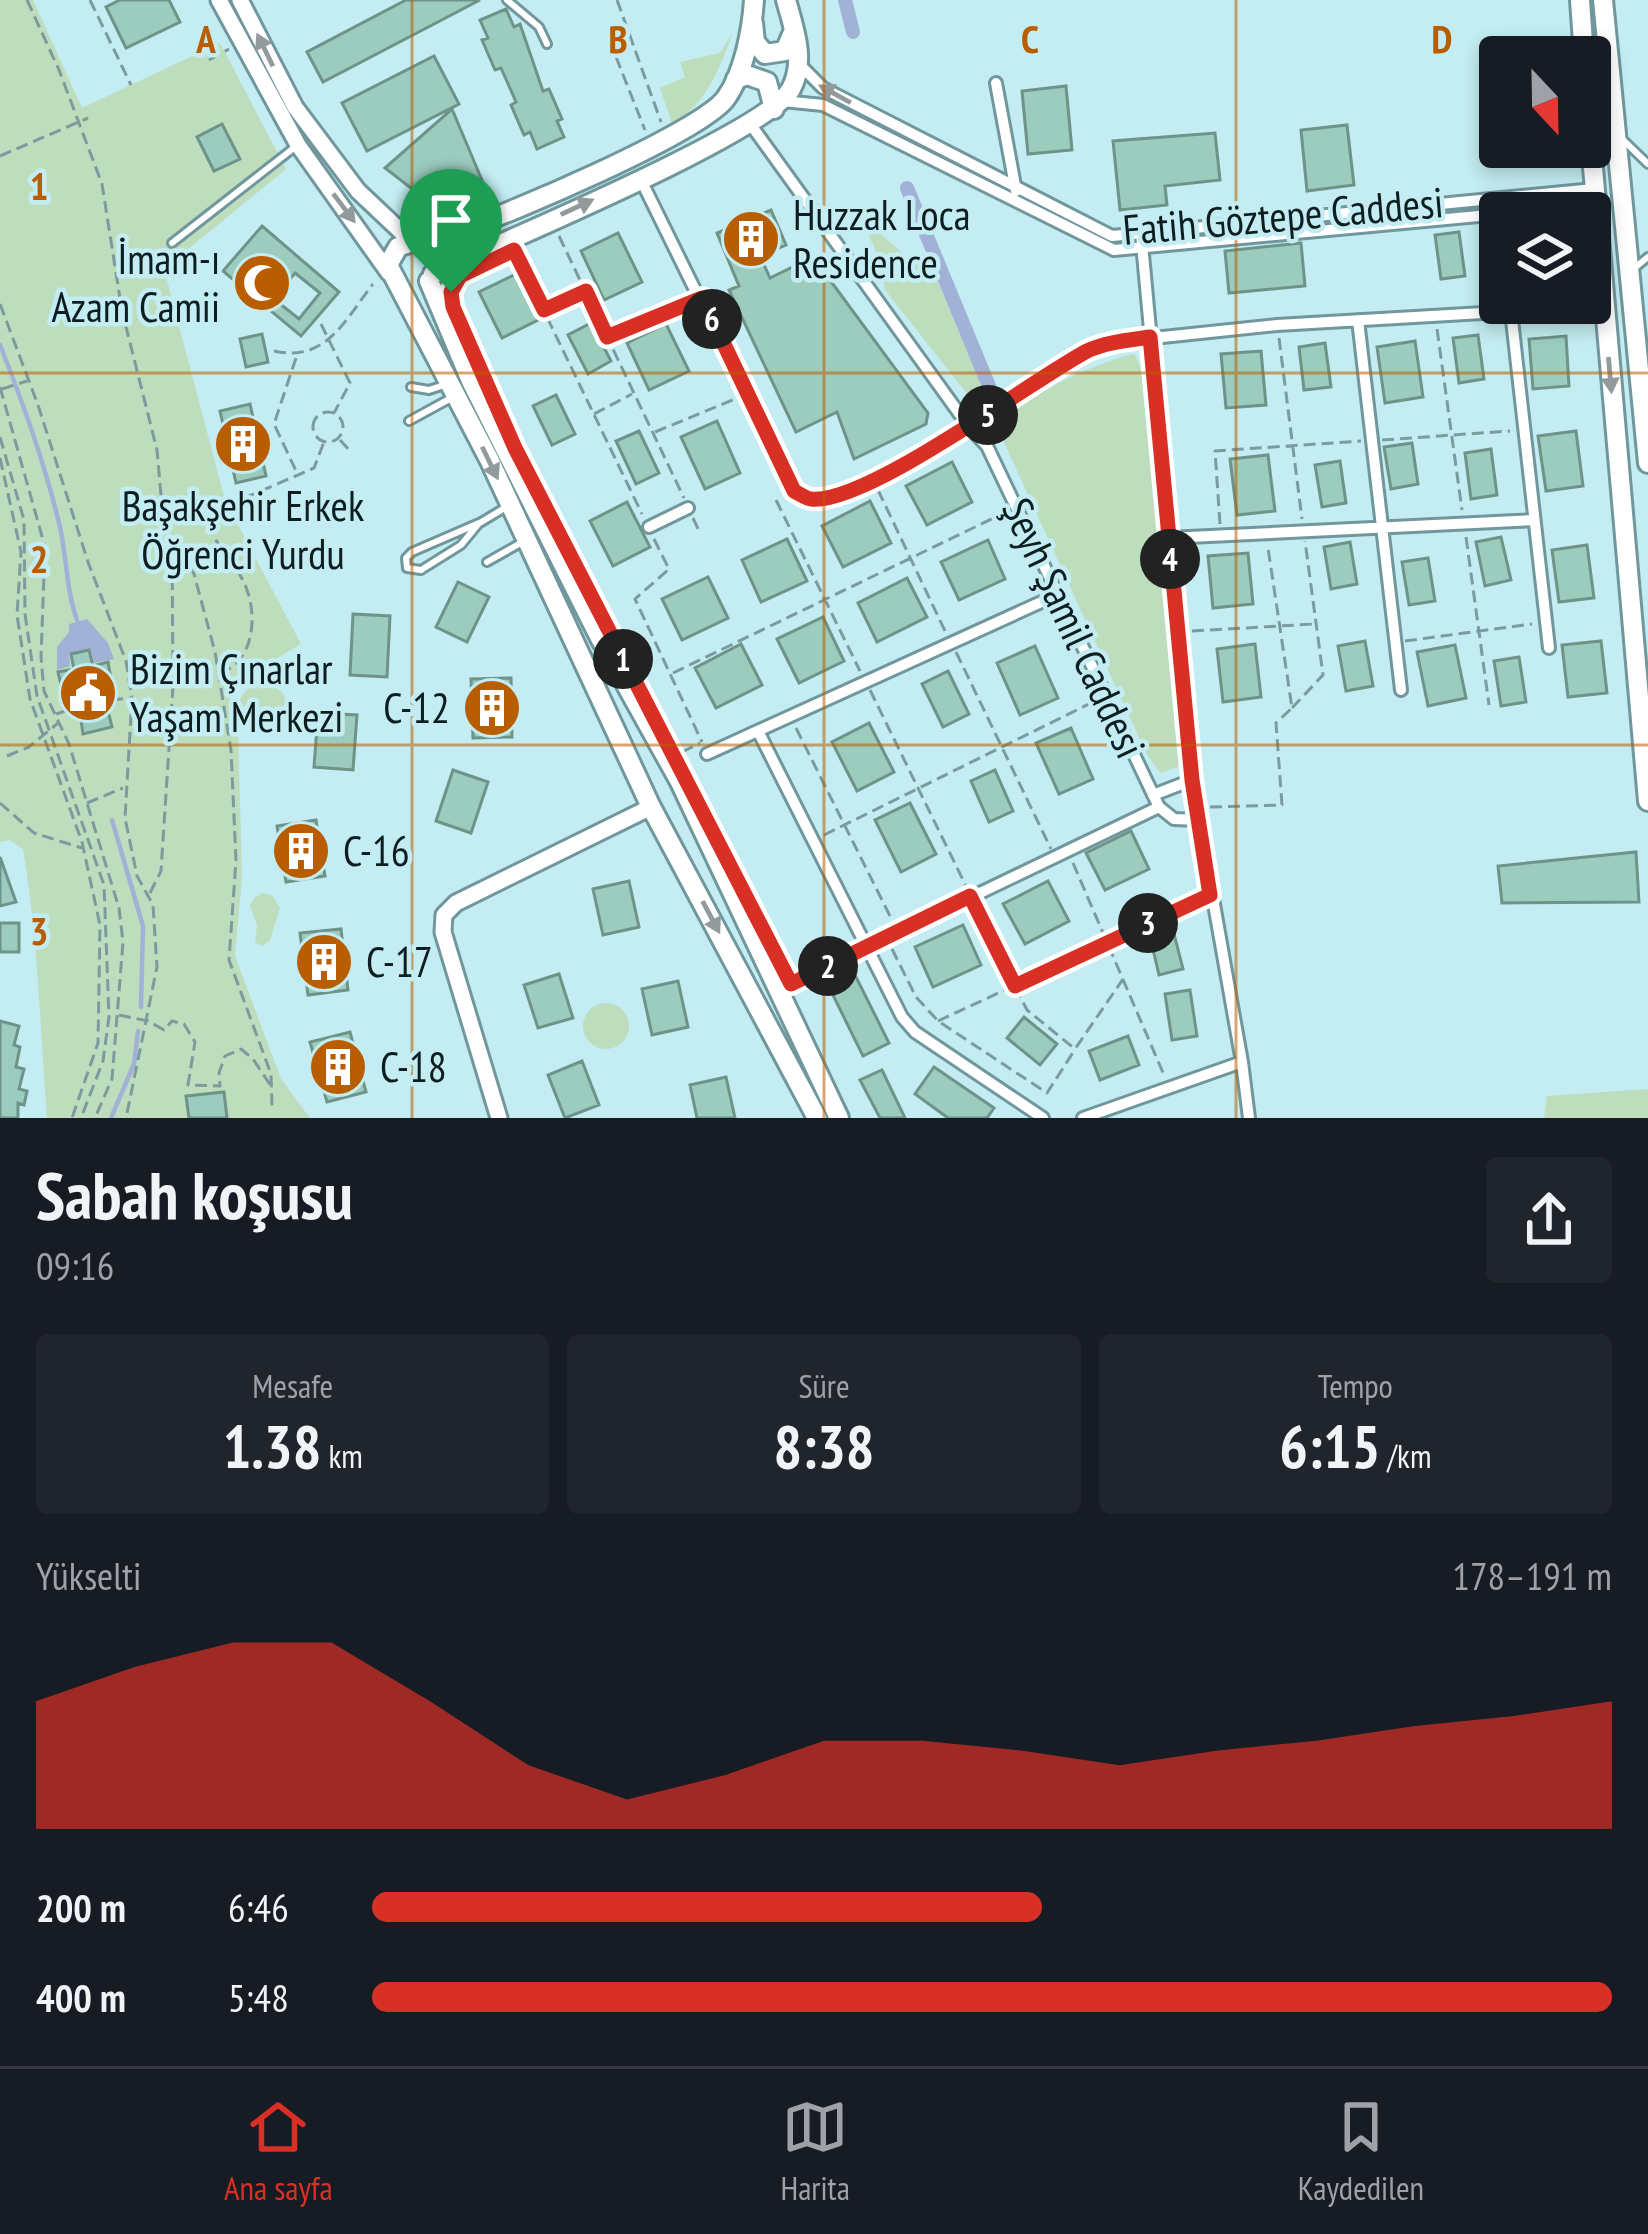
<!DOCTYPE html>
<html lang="tr">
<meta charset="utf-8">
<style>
body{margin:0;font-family:"PT Sans Narrow",sans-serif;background:#20242c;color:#f1f3f6;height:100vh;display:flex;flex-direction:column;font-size:45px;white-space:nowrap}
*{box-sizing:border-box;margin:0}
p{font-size:39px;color:#9ea1a6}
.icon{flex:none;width:66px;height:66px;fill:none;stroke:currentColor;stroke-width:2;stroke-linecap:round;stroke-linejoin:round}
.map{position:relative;height:1118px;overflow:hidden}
.side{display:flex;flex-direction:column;background:#171b24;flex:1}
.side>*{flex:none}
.needle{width:78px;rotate:158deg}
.controls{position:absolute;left:1479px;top:36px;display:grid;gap:24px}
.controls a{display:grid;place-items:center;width:132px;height:132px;border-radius:12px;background:#171b24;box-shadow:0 6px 18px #0003;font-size:60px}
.pin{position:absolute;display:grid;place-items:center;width:102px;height:102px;color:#fff;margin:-123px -51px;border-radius:50% 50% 50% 0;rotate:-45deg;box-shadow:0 0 12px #0007}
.pin .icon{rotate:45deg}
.km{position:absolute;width:60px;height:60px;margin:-30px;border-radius:50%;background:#222;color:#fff;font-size:33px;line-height:60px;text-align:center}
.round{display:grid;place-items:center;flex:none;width:126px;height:126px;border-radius:12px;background:#20242c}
.head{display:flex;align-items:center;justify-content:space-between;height:204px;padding:0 36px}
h1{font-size:66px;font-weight:700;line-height:90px}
.stats{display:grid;grid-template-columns:repeat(3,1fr);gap:18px;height:204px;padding:12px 36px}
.stats div{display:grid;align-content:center;border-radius:12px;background:#20242c;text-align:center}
.stats b{font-size:60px;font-weight:700}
.stats small{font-size:33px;font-weight:400}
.stats p{font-size:33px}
.chart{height:336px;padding:24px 36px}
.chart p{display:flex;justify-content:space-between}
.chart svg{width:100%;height:216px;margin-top:12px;fill:#d93025;opacity:.7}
ul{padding:0 36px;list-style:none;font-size:39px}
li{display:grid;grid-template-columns:192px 144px 1fr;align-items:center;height:90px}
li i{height:30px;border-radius:15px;background:#d93025}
.menu{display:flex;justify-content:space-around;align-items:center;height:168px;border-top:3px solid #363941;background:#171b24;font-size:33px;color:#9ea1a6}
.menu a{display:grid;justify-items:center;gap:6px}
.menu .current{color:#d93025}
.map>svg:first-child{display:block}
.green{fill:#bdddbd}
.water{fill:#a2b2d7}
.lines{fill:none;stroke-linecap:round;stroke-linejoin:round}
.stream{stroke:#a2b2d7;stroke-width:4.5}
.canal{stroke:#a2b2d7;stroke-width:14}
.building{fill:#9bccbe;stroke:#6e9388;stroke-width:3;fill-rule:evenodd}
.lane-casing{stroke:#70979c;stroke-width:12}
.street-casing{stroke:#70979c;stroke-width:16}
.secondary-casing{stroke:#70979c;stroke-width:21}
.primary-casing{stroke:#70979c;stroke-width:24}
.path{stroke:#7b9b9f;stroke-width:3;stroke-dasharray:12 6;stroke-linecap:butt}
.lane{stroke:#fff;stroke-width:6}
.street{stroke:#fff;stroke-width:10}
.secondary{stroke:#fff;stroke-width:15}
.primary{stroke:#fff;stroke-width:18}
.lane-bridge-casing{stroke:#70979c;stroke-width:12;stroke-linecap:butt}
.lane-bridge{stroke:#fff;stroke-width:6}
.oneway{fill:#939a9b}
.route-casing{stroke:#fff;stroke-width:24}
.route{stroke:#d93025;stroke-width:15}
.grid{fill:none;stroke:#b85d00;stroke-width:3;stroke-opacity:0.55}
.labels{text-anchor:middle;stroke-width:9;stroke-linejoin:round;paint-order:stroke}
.poi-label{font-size:42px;fill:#0e1e20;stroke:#c3edf2;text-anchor:start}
.street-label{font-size:42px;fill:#0e1e20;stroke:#c3edf2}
.grid-label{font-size:39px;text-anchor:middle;font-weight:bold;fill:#b85d00;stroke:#c3edf2;stroke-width:9;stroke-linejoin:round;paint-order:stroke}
</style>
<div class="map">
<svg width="1648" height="1118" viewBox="0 0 1648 1118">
<rect width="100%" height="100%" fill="#c3edf2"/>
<path class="green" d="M0,0h33l49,108 138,-65 66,126 -122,100 61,231 76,144 -71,42v21l8,24 4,146 -7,79 46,123 29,39h-263c-7,-90 -9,-180 -24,-269l-13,-9 -10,2z
M733,32c-16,43 -24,65 -60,94l-13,-38 25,-11 -5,-15 40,-9z
M860,216l53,46 20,8 52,124 -13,6 -87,-110 -7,-34z
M1134,354l7,13 39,394 -2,6 -18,6 -14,-20 -148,-324c15,-30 102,-68 136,-75z
M238 709a25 25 0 1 1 50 0a25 25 0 1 1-50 0Z
M263,893l10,3 7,12 -10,32 -8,6 -7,-4 2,-17 -7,-19 4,-8z
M583 1026a23 23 0 1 1 46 0a23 23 0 1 1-46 0Z
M1648,1089v29h-104l3,-22z"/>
<path class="water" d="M87,619l21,24 6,16 -20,4 -4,-14 -21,5 1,12 -13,4v-23l12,-15v-8z"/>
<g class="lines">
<path class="stream" d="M0,345c24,60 45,119 60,182 7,32 6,62 17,93
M112,820l31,106 -2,81
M111,1118l23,-54 4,-33"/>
<path class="canal" d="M845,0l8,32
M907,188l84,203"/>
</g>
<path class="building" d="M120,0h49l11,22 -54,26 -20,-41z
M406,0h74l-157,82 -16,-30z
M506,9l8,18 6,-3 23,67 6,-2 13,30 -5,2 7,16 -27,12 -7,-17 -6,3 -13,-30 5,-3 -15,-34 -6,2 -13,-30 6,-2 -8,-18z
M434,56l25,48 -92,47 -25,-48z
M1500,61v47l-10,1 -5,-46z
M1066,86l6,64 -44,4 -6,-63z
M452,109l32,76 -46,13 -18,-3 -35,-27z
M222,124l18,35 -26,12 -17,-34z
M1347,125l7,60 -47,6 -6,-61z
M1215,133l5,47 -55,6 2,19 -47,5 -7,-69z
M771,210l15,35 -26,11 10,22 43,-21 115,156 -2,11 -72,35 -17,-47 -41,20 -67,-142 10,-4 -22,-53z
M262,226l77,66 -38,44 -78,-65zM295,273l25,20 -21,26 -25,-20z
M1459,232l6,44 -24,3 -6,-44z
M618,233l24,49 -38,18 -23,-49z
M1301,243l4,43 -76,7 -4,-42z
M520,272l22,46 -40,20 -23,-46z
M591,323l20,38 -23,13 -20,-39z
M666,324l23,47 -40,19 -22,-47z
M262,334l6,28 -22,5 -6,-28z
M1478,335l6,44 -25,4 -6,-45z
M1566,336l3,50 -36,3 -4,-50z
M1415,341l8,56 -38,6 -8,-56z
M1325,343l6,44 -27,3 -5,-43z
M1261,351l5,54 -40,3 -5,-54z
M556,395l19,39 -23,11 -19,-39z
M250,404l16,72 -30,7 -16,-72z
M717,421l23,52 -35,16 -24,-52z
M639,431l20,42 -23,11 -20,-43z
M1576,431l7,55 -37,5 -8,-55z
M1412,443l6,41 -27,5 -7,-42z
M1491,449l6,46 -26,4 -6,-46z
M1268,455l7,56 -38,4 -7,-56z
M1340,461l6,42 -24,4 -7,-42z
M952,462l20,40 -45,23 -21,-39z
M870,501l21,42 -48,24 -21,-41z
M627,502l23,45 -37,19 -23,-45z
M1501,537l10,43 -26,6 -9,-44z
M787,539l20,42 -46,21 -19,-42z
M988,540l17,39 -46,21 -18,-38z
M1350,542l7,42 -26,5 -7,-42z
M1587,545l7,53 -35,4 -7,-52z
M1248,553l5,51 -40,4 -5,-52z
M1428,558l7,43 -26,4 -7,-43z
M708,577l20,41 -46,22 -20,-41z
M907,578l20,39 -50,25 -19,-39z
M458,582l31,15 -22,45 -31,-15z
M353,614l37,2 -3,61 -37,-2z
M823,617l21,44 -45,22 -22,-44z
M1365,641l8,45 -27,5 -8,-45z
M1601,641l6,52 -39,4 -6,-52z
M741,644l21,41 -46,23 -21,-40z
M1255,644l6,53 -38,5 -6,-53z
M1455,645l11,53 -38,8 -11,-54z
M1035,646l23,52 -38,17 -23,-52z
M89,650l4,16 15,-4 3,17 -15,4 3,20h7l6,24 -29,7 -7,-49 -14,4 -4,-17 16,-3 -3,-15z
M1519,657l7,45 -25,4 -7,-45z
M948,671l21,43 -26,13 -21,-43z
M511,678l1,59 -39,1 -2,-59z
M318,713l39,2 -4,55 -39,-3z
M869,723l25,49 -37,19 -25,-49z
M1071,728l22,51 -34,15 -23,-51z
M453,770l35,12 -17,51 -35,-12z
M995,770l18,41 -24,11 -18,-41z
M910,803l26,51 -35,18 -26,-52z
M316,820l9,56 -39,6 -9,-56z
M1131,831l18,38 -44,21 -19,-37z
M1636,852l3,50 -137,1 -4,-37z
M0,857l16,45 -16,4z
M629,881l10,46 -36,8 -10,-46z
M1048,881l21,40 -44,23 -22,-40z
M0,923h19v29h-19z
M963,925l18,40 -48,22 -18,-40z
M1172,926l11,43 -24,6 -10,-43z
M341,929l7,61 -40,5 -8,-62z
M559,974l14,44 -35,10 -14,-43z
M855,975l34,68 -26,13 -34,-69z
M678,981l10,46 -36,8 -10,-46z
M1190,990l7,46 -25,4 -7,-46z
M1024,1017l33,27 -17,21 -33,-27z
M0,1021l19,5 -5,19 6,2 -4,20 8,2 -5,20 8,2 -3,14 -6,-2v15h-18z
M350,1032l16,60 -39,10 -17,-60z
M1128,1036l11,29 -39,15 -11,-29z
M582,1061l17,44 -34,13 -17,-43z
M934,1067l60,41 -7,10h-39l-33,-24z
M882,1070l23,48h-25l-20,-38z
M726,1077l9,41h-38l-7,-33z
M224,1092l3,26h-38l-3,-22z"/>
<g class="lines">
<defs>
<path id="lane" d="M507,0l32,27 8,17
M1620,137l28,27
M172,243l123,-96
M1632,270l16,-13
M411,387l18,3 18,-6
M409,421l44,-24
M478,524l30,-18
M412,552l67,-29 -18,22 -40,25
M487,562l39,-22"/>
<path id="street" d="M799,64l24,24 289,148 482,-47
M996,83l20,108
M783,101l40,4 291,145 386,-36
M751,125l218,302 18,19 172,361 15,12 24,1
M640,178l154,313 15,9 26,-5 38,-17 96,-51 120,-77 26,-8 162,-17 328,-19
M1507,213l87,-8
M1511,311l38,337
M1358,320l43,370
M649,527l39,-19
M1168,538l366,-18
M758,731l144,286 13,15 128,86
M707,754l352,-160
M1153,795l39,-15
M778,990l381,-183
M1242,1062l7,56
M1083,1118l159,-56 -50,-282 -51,-547"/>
<path id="secondary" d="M219,0l79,145 91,128
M240,0l55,107 63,84 53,50
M499,1118l-56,-186 1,-17 12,-12 195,-96"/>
<path id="primary" d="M754,0c-2,30 -10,73 -28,98 -24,34 -219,117 -266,132 -21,7 -43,9 -62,17l-10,18 102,196 161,346 166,311
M1580,0l4,57
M1603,0l45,463
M753,23l2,19 10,12 20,-3 9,-21
M736,79l11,-4 20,7 7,27
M1590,133l58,668
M433,274c60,-28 335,-142 358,-185 15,-28 3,-60 -5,-89
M429,281l42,100 129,257 80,144 159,336"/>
</defs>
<use href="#lane" class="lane-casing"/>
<use href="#street" class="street-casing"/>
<use href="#secondary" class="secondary-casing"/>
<use href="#primary" class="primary-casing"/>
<path class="path" d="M27,0l32,70 43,114 20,127 35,139 5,56 10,32 22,36 21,78 16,98 5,110 -7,100 42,114 1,32
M90,0l41,85
M617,0l44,122
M616,57l29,73
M209,60l20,-11
M0,156l88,-38
M559,236l125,262
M516,253l126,261
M0,304l38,101 50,157 38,99 6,37 -7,120 12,58 16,29 4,62 -31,151
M544,310l40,-18
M321,324l29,59 -16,30
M1437,329l25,181
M609,336l80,-32
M1279,338l23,181
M274,351c52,12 71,-31 99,-67
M296,358l-22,66 24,51
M0,387l45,160 -4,110 3,34 25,53 50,164 4,34 -11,137 -17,39
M2,389l25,-8
M313 427a15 15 0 1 1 30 0a15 15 0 1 1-30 0Z
M594,414l38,-20
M655,432l80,-33
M0,437l24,83 1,94 12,82 67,189 5,132 -6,44 -22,57
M340,440l11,12
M1382,440l128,-9
M0,458l21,94 -4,63 13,84 52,143 18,83 -2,118 -26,75
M878,490l68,143
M776,500l84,171
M693,518l7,15
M1220,524l-5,-73 146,-10
M1466,537l23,168
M654,539l15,30 -34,30 67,143
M1192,631l122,-7
M1405,641l127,-17
M956,652l95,197
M220,673c32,-10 38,-53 27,-83 -7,-21 -26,-39 -36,-58l6,-4 9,-22 88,-38 10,-26
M673,673l331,-160
M870,690l96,196
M111,700l20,-2
M1292,708l31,-33 -18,-134
M56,714l15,-5
M796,728l98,196
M682,752l18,-9
M7,756l22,-9 29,-24
M0,803l34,30 48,15
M87,803l36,-15
M1210,807l72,-2 -6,-82 16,-15 -24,-160
M824,835l271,-134
M1073,863l91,212
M150,893l11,-22 12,-185 -1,-147
M975,906l52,104 48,39 48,-70
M892,949l24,48 22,24 109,72 27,-42
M119,1015l29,6 16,9 8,-9 12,3 11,18 -7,43 32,1 -1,-13 6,-17 16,-7 12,10 18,27
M938,1021l265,-123"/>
<use href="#lane" class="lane"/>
<use href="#street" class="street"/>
<use href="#secondary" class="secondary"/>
<use href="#primary" class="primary"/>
<defs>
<path id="lane-bridge" d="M412,552l-6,6 1,10 14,2"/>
</defs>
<use href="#lane-bridge" class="lane-bridge-casing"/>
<use href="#lane-bridge" class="lane-bridge"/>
</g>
<defs><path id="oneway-solid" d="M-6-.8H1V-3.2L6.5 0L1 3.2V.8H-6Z" transform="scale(3)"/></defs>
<g class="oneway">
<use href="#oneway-solid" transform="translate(265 50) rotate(-116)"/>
<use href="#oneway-solid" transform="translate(835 94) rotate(-151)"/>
<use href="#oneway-solid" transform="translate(577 207) rotate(-25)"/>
<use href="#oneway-solid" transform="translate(344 208) rotate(53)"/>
<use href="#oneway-solid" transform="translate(1610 375) rotate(85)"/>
<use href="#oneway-solid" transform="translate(490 463) rotate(64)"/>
<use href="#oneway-solid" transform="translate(711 917) rotate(62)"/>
</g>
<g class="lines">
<defs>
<path id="route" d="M514,250l30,60 42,-19 21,46 95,-39 92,193c4,2 13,8 17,8 55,6 221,-119 276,-148 19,-9 43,-11 63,-14l42,443 18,115 -195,91 -45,-90 -179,88 -276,-536 -62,-141 -2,-15 9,-16z"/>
</defs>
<use href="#route" class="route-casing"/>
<use href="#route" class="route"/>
</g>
<path class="grid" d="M412,0v1118M824,0v1118M1236,0v1118M0,373h1648M0,745h1648"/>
<defs>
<symbol id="building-disc" viewBox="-11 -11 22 22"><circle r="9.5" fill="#b85d00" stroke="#c3edf2"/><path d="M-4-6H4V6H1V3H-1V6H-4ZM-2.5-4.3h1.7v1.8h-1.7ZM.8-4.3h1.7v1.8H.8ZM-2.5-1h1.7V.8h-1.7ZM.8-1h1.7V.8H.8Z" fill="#fff"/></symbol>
<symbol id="mosque-disc" viewBox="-11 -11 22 22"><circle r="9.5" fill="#b85d00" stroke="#c3edf2"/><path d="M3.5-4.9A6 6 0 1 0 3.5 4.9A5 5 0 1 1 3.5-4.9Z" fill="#fff"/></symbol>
<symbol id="civic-disc" viewBox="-11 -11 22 22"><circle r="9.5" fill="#b85d00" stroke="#c3edf2"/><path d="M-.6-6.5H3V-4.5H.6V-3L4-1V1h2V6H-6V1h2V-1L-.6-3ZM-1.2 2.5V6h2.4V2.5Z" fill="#fff"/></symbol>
</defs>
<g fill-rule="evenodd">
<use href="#building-disc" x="718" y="206" width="66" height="66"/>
<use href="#mosque-disc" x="229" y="250" width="66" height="66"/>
<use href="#building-disc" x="210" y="411" width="66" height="66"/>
<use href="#civic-disc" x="55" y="660" width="66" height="66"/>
<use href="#building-disc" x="459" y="675" width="66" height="66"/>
<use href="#building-disc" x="268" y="818" width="66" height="66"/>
<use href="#building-disc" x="291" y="929" width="66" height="66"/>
<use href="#building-disc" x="305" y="1034" width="66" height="66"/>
</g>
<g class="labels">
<g class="poi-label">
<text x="793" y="230">Huzzak Loca<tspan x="793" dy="48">Residence</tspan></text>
<text x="220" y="274" text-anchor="end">İmam-ı<tspan x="220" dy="48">Azam Camii</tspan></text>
<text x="243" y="521" text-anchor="middle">Başakşehir Erkek<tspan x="243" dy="48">Öğrenci Yurdu</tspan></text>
<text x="130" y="684">Bizim Çınarlar<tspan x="130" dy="48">Yaşam Merkezi</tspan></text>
<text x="450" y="723" text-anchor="end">C-12</text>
<text x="343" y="866">C-16</text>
<text x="366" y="977">C-17</text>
<text x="380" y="1082">C-18</text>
</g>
<g class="street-label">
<text transform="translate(1283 216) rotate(-5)" y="15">Fatih Göztepe Caddesi</text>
<text transform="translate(1074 628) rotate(65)" y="15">Şeyh Şamil Caddesi</text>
</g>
</g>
<g class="grid-label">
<text x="206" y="53">A</text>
<text x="618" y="53">B</text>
<text x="1030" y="53">C</text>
<text x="1442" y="53">D</text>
<text x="39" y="200">1</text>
<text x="39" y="573">2</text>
<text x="39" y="945">3</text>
</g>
</svg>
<div class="controls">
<a><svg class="needle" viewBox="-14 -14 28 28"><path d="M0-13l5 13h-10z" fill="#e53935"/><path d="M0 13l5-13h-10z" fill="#9ea1a6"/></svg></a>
<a><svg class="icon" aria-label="layers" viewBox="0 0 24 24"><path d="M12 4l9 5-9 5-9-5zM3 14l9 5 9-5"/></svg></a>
</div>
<div class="pin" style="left:451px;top:292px;background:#1e9e55"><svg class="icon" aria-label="arrive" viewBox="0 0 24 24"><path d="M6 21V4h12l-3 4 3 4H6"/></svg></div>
<b class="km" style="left:623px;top:659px">1</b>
<b class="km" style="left:828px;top:966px">2</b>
<b class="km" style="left:1148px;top:923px">3</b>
<b class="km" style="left:1170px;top:559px">4</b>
<b class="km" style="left:988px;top:415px">5</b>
<b class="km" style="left:712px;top:319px">6</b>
</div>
<section class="side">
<div class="head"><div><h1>Sabah koşusu</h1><p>09:16</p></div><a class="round"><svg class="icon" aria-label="share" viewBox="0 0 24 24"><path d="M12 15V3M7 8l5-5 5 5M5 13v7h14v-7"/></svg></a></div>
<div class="stats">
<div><p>Mesafe</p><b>1.38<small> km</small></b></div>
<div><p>Süre</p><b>8:38</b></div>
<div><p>Tempo</p><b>6:15<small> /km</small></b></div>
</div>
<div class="chart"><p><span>Yükselti</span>178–191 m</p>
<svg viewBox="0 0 160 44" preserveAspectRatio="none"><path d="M0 44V18L10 11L20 6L30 6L40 18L50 31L60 38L70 33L80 26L90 26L100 28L110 31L120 28L130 26L140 23L150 21L160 18V44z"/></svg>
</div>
<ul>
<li><b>200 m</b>6:46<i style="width:54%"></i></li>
<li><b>400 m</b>5:48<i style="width:100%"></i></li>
</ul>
</section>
<nav class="menu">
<a class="current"><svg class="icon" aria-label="home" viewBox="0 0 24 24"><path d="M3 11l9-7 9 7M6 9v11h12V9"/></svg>Ana sayfa</a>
<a><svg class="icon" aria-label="map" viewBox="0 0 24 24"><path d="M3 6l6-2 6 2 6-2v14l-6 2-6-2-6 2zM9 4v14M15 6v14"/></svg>Harita</a>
<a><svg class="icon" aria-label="saved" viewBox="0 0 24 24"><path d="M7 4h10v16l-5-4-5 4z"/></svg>Kaydedilen</a>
</nav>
